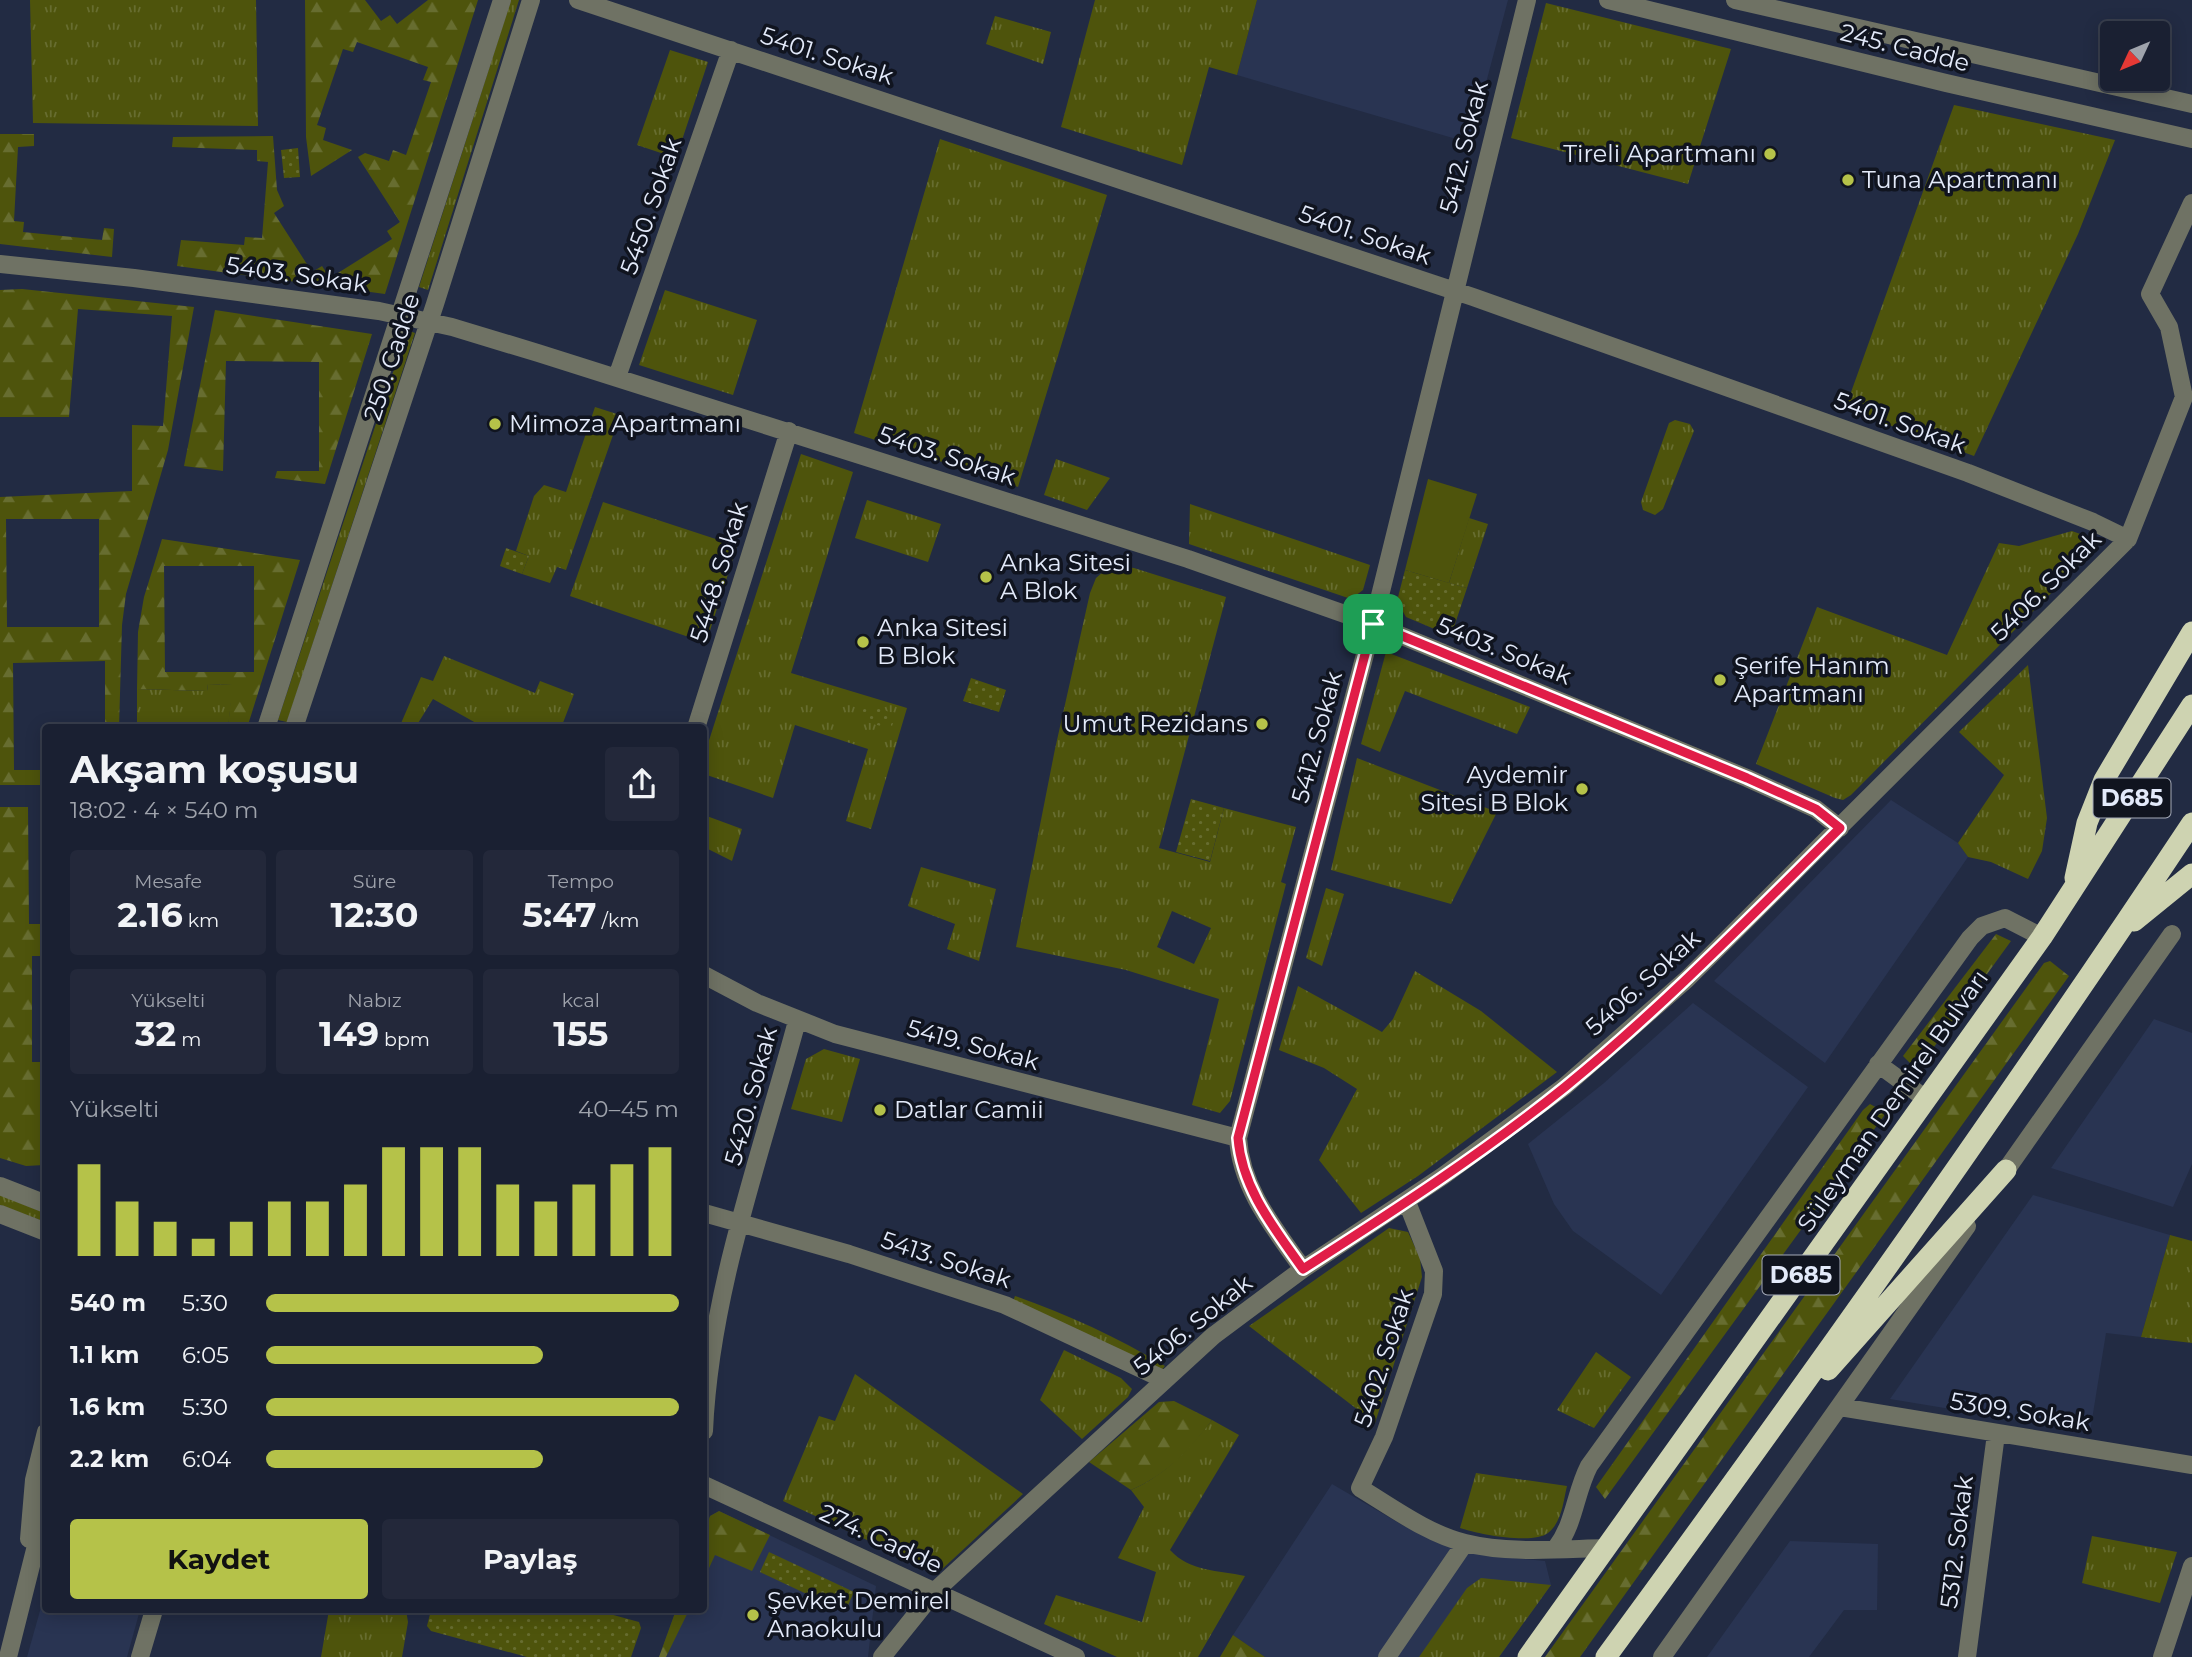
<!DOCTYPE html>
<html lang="tr">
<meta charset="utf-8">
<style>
body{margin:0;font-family:Montserrat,sans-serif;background:#23283a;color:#f1f3f6;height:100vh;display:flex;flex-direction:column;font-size:26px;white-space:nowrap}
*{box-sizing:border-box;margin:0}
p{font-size:23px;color:#9fa3ac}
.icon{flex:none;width:38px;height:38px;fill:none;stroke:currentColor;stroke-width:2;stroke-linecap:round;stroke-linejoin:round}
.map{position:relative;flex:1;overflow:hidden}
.panel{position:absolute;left:42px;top:724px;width:665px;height:889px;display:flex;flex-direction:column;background:#1a2032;border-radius:7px;box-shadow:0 4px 18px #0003,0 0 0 2px #383e4d}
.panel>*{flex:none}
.needle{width:46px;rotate:226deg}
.tools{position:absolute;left:2100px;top:21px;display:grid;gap:14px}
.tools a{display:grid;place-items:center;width:70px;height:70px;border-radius:7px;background:#1a2032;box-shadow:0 4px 18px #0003,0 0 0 2px #383e4d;font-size:35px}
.pin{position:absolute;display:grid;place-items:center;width:60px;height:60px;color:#fff;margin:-30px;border-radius:14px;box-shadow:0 4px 10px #0006}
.round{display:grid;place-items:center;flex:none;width:74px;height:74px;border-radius:7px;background:#23283a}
.headline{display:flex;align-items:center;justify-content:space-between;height:119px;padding:0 28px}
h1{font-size:38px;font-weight:700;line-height:52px}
.figures{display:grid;grid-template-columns:repeat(3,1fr);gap:10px;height:119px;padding:7px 28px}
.figures div{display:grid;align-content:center;border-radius:7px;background:#23283a;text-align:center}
.figures b{font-size:35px;font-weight:700}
.figures small{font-size:19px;font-weight:400}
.figures p{font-size:19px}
.chart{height:196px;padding:14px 28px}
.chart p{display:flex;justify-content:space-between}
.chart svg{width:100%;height:126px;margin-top:7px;stroke:#b5c249;stroke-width:6}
.primary-button{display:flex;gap:14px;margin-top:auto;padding:14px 28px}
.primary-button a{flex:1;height:80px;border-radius:7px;background:#b5c249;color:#111;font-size:28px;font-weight:700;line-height:80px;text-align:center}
.primary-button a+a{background:#23283a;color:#f1f3f6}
ul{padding:0 28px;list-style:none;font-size:23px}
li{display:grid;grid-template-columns:112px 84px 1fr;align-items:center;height:52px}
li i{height:18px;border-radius:9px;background:#b5c249}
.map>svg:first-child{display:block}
.built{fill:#293452}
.grass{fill:url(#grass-tufts);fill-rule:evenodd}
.forest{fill:url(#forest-firs);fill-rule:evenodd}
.park{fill:url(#park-dots)}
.pitch{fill:#4e540c}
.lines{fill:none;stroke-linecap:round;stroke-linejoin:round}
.minor{stroke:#6f7264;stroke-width:18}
.highway{stroke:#ced3b1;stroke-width:21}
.route-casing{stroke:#fff;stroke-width:14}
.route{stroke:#e11d48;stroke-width:9}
.poi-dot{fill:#b5c249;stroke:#10141f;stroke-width:2.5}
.labels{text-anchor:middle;stroke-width:7;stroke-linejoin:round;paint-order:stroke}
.shield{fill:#10141f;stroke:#a4aab8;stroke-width:2}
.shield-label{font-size:23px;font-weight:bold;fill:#e3eafa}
.street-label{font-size:24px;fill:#e3eafa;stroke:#10141f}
.poi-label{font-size:24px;fill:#e3eafa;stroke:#10141f;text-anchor:start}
</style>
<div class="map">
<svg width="2192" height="1657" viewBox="0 0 2192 1657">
<defs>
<pattern id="grass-tufts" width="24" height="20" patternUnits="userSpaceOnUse" patternTransform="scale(1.75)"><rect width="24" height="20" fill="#4e540c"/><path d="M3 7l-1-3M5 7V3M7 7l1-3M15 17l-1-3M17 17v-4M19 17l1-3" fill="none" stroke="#676d30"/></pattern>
<pattern id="forest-firs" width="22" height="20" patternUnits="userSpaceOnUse" patternTransform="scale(1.75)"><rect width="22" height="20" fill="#4e540c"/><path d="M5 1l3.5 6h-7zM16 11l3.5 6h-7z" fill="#676d30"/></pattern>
<pattern id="park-dots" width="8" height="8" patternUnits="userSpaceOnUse" patternTransform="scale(1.75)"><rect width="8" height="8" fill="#4e540c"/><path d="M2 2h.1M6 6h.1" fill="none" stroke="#676d30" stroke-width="1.8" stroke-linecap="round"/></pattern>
</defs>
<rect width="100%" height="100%" fill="#222b43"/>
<path class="built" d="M1257,0h251l-38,143 -233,-68z
M1891,800l67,43 10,14 -143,206 -111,-82z
M1693,1003l115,84 -147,208 -88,-64 -19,-27 -26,-60 76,-61z
M2154,1019l38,14v131l-19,43 -122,-39z
M2033,1195l137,40 -29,102 -35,-4 -16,99 -200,-33z
M1332,1484l72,42 78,29 63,6 6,24 -52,72h-234l-32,-22z
M719,1511l157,75 -8,71h-209l17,-47h28v-76l6,-18z
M1790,1541l88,3 -1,66h-33l-35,47h-102z
M45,1593l1,17h94l-13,47h-100z"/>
<path class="grass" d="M30,0h226l2,126 -225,-3z
M511,0h8l-91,290 -9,-3z
M1095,0h162l-20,75 -28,-8 -27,98 -121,-38z
M1546,3l185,46 -43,135 -177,-46z
M995,16l56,16 -8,32 -57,-20z
M670,50l38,12 -32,96 -39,-13z
M1954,105l161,35 -37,94 -104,222 -129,-47z
M940,139l167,56 -89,292 -164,-54z
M665,290l92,30 -24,75 -94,-30z
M407,330l8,3 -128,389 -9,-2z
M595,407l25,8 -54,155 -9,-3 -7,16 -28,-9 7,-18 -13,-5 18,-55 10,-11 22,7z
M1675,420l15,4 4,7 -31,78 -8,6 -12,-5 -2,-8 28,-79z
M801,454l52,18 -62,201 116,35 -36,121 -25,-8 22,-72 -73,-24 -22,73 -69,-24v-18z
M1056,459l54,19 -23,32 -43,-15z
M867,500l74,24 -13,38 -73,-24z
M603,502l134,44 -31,97 -136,-47z
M1190,504l180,61 -7,25 -12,9 -162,-55z
M1469,518l19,6 -21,64 -18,-5z
M2072,531l19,7 6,9 -246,248 -8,5 -8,-2 -79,-34 61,-157 130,48 52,-112 20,3z
M1111,565l23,3 92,29 -67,251 51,14 14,-54 72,19 -15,55 5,2 -56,217 -10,12 -28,-8 27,-106 -93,-29 -110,-23 39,-198 35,-156 6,-15zM1172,911l39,17 -17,36 -37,-17z
M1386,652l144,55 -13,27 -112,-43 -25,61 -19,-8z
M444,656l91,37 5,-12 34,13 -13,34h-76l-52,-29 -18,29h-16l22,-51 12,4z
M2028,665l19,153 -5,33 -14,28 -37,-17 -23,-5 -10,-14 46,-68 -45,-43z
M208,684l25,1 -5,43h-91v-39l70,2z
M1357,758l140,54 -46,92 -120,-34z
M704,815l38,14 -10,32 -28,-14z
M921,867l75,22 -17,72 -32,-12 8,-25 -47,-18z
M1326,888l18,6 -22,72 -16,-8z
M1415,971l66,40 76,61 -139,104 -57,37 -42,-53 38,-71 -33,-21 -45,-18 19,-64 84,46 11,-13z
M824,1049l36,10 -18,63 -51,-13 15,-50z
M0,1195l45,18v9l-45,-17z
M1389,1228l19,4 12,26 2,19 -47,146 -126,-97z
M2170,1235l22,6v102l-51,-6z
M1015,1296c53,19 102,41 150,70l-4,5 -148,-70z
M1064,1350l57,28 11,11 -4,8 -46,42 -42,-39z
M1596,1352l35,25 -37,51 -37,-18z
M855,1374l168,120 -85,79 -155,-72 36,-85 16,5z
M1212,1420l27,15 -69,115c20,22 48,20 75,26l-47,81h-81l-73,-33 12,-29 86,27 14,-50 -38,-14 26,-51 -13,-17c35,-15 58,-41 81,-70z
M1476,1473l91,13c-4,16 -5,36 -19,47 -16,12 -70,1 -88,-5z
M2092,1536l85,16 -17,51 -78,-20z
M1481,1578l70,7 -52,72h-80l48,-69z
M329,1610h77l2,12 -6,35h-81z"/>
<path class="forest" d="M305,0h60l16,21 9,-6 7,9 31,-24h50l-93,294 -208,-28 4,-26 63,5 1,-8 17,1 6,-76 -11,-1v-11l-85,-3 1,-10 100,-1 4,54 7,16 -10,7 38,59 10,-6 8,12 62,-39 -5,-8 13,-9 -42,-65 7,-4 24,8 4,-11 13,5 25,-73 -8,-2 5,-13 -71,-25 -4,10 -10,-3 -26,76 9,3 -3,12 29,10 -41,26 -5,-39z
M0,134h34v12l-16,1 -4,74 10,1 -1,10 79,8 2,-12 10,1 -2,28 -112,-13z
M22,289l172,18 -26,143 -42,144 -4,31 -3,103h-14v-67l-92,2 1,107h31v15h-45v-288l132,-6v-66l31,1 9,-110 -94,-7 -9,108h-69v-127zM6,519h93v108h-92z
M215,310l157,24 -47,150 -50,-6 2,-7h42v-109l-93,-1 -3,110 -39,-5z
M162,539l138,21 -53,168h-19l4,-43 -24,-1 -1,7 -70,-2 1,-57 6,-35zM164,566h90v106h-89z
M0,807h28l1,117h16v32h-13v106h13l-1,103 -18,1 -26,-8z
M1996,934l15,7 -93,128h-2l-13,-13z
M2050,961l19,15 -489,681h-35l499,-694z
M1870,1104l16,9 -281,386 -9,-12 267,-377z
M1174,1401l38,19c-22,30 -46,55 -81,70l-42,-28 70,-60z
M719,1511l51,24 -18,36 -37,-16 -11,24v-45l6,-18z
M676,1610h13l-23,47h-7z
M1233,1635l32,22h-45z"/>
<path class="park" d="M298,148l2,29 -16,1 -3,-28z
M506,548l23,8 -7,18 -22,-8z
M1405,570l62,18 -16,48 -45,-19 -9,-16z
M971,678l35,12 -7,22 -36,-11z
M865,704l31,10 -5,15 -31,-9z
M1191,799l33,9 -14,53 -34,-9z
M769,1552l85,40 -9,20 -85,-40z
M431,1610h164l44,12 2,6 -10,29h-104l-96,-26 -4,-5z"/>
<path class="pitch" d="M1428,479l49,15 -28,89 -44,-13z"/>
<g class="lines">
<path class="minor" d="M578,0l895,297 495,176 125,49 35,17
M1608,0l338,83 246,56
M1735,0l457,104
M0,264l134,14 245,33 73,16 86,26 650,206 185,65 374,154 69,31 24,19
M617,377l114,-327
M266,728l236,-728
M294,728l141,-424 96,-304
M696,728l93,-297
M704,975l53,28 78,31 403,104
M1878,1064l48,35
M1999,1180l173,-246
M0,1186l46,18
M1407,1202l27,69 -1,23 -49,143 -24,51c33,20 68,46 105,55 44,11 96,6 141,5
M704,1213l145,41 156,51 158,74
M0,1214l46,18
M1303,1269c-28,-40 -62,-80 -65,-131l135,-514 154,-624
M1840,1407l352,58
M704,1431c6,-139 57,-276 93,-410
M704,1485l372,172
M29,1539l5,-59 12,-48
M1556,1548c19,-25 19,-55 33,-82l381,-528 12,-12 23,-8 37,19
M8,1657l38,-151
M140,1657l14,-47
M882,1657l53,-66 278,-255 90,-67 140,-93 121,-89 123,-108 441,-440 56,-142 -15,-70 -19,-33 42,-91
M1387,1657l78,-114
M1662,1657l305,-431
M1967,1657l29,-223
M2162,1657l30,-91"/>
<path class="highway" d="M2075,878l12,-55 17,-43 88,-148
M2134,921l58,-47
M1828,1370l178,-200
M1528,1657l514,-720 150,-232
M1606,1657c201,-274 398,-551 586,-834"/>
</g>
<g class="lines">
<defs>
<path id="route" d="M1373,624l374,154 69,31 24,19c-89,88 -177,179 -275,259 -83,67 -173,125 -262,182 -28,-40 -61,-80 -65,-131z"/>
</defs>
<use href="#route" class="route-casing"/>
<use href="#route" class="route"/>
</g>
<g class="poi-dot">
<circle cx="1770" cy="154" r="7"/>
<circle cx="1848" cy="180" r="7"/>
<circle cx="495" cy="424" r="7"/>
<circle cx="986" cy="577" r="7"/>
<circle cx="863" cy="642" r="7"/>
<circle cx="1720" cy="680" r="7"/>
<circle cx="1262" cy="724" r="7"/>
<circle cx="1582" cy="789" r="7"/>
<circle cx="880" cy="1110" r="7"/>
<circle cx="753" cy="1615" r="7"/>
</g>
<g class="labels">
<g class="shield">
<rect x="2093.5" y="778.5" width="77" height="39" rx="5"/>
<rect x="1762.5" y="1255.5" width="77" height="39" rx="5"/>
</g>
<g class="shield-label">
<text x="2132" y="806">D685</text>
<text x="1801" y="1283">D685</text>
</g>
<g class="street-label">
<text transform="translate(1905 48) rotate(14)" y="8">245. Cadde</text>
<text transform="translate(827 56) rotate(18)" y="8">5401. Sokak</text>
<text transform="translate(1464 147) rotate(-76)" y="8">5412. Sokak</text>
<text transform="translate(651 206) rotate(-71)" y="8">5450. Sokak</text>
<text transform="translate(1365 235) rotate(19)" y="8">5401. Sokak</text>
<text transform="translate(297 275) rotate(8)" y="8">5403. Sokak</text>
<text transform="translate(392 357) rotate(-72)" y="8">250. Cadde</text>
<text transform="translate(1900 423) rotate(20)" y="8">5401. Sokak</text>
<text transform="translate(947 456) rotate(18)" y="8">5403. Sokak</text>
<text transform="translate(719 572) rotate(-73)" y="8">5448. Sokak</text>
<text transform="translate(2046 586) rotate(-45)" y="8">5406. Sokak</text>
<text transform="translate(1504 651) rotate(22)" y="8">5403. Sokak</text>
<text transform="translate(1317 737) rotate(-75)" y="8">5412. Sokak</text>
<text transform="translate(1643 983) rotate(-42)" y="8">5406. Sokak</text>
<text transform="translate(973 1045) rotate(15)" y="8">5419. Sokak</text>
<text transform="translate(751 1096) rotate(-75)" y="8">5420. Sokak</text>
<text transform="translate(1893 1101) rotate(-55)" y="8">Süleyman Demirel Bulvarı</text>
<text transform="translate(946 1260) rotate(18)" y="8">5413. Sokak</text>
<text transform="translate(1193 1325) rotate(-39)" y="8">5406. Sokak</text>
<text transform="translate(1384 1358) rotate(-72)" y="8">5402. Sokak</text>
<text transform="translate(2020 1412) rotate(9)" y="8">5309. Sokak</text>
<text transform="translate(881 1539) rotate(25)" y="8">274. Cadde</text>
<text transform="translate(1957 1542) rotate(-83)" y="8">5312. Sokak</text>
</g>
<g class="poi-label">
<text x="1756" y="162" text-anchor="end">Tireli Apartmanı</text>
<text x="1862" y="188">Tuna Apartmanı</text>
<text x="509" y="432">Mimoza Apartmanı</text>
<text x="1000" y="571">Anka Sitesi<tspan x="1000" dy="28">A Blok</tspan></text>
<text x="877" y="636">Anka Sitesi<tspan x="877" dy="28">B Blok</tspan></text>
<text x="1734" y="674">Şerife Hanım<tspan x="1734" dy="28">Apartmanı</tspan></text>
<text x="1248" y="732" text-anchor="end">Umut Rezidans</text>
<text x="1568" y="783" text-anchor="end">Aydemir<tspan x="1568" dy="28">Sitesi B Blok</tspan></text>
<text x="894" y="1118">Datlar Camii</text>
<text x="767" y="1609">Şevket Demirel<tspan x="767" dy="28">Anaokulu</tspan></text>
</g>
</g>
</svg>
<div class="tools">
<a><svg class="needle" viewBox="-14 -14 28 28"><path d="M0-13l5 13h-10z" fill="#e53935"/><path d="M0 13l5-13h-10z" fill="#9fa3ac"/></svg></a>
</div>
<div class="pin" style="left:1373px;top:624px;background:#1e9e55"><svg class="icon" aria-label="arrive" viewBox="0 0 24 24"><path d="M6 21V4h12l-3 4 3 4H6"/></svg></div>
<section class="panel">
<div class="headline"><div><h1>Akşam koşusu</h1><p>18:02 · 4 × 540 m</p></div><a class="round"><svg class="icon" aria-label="share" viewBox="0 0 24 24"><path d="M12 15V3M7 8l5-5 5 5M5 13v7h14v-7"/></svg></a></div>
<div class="figures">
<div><p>Mesafe</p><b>2.16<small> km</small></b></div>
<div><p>Süre</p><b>12:30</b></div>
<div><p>Tempo</p><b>5:47<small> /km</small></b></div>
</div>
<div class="figures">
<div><p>Yükselti</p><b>32<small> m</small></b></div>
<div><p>Nabız</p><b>149<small> bpm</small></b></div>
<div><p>kcal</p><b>155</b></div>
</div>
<div class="chart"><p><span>Yükselti</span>40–45 m</p>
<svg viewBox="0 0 160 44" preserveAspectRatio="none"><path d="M5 44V12M15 44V25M25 44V32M35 44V38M45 44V32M55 44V25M65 44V25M75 44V19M85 44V6M95 44V6M105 44V6M115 44V19M125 44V25M135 44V19M145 44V12M155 44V6"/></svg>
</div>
<ul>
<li><b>540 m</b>5:30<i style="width:100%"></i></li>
<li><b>1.1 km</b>6:05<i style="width:67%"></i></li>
<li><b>1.6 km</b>5:30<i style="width:100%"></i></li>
<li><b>2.2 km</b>6:04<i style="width:67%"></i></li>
</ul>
<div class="primary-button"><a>Kaydet</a><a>Paylaş</a></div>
</section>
</div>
